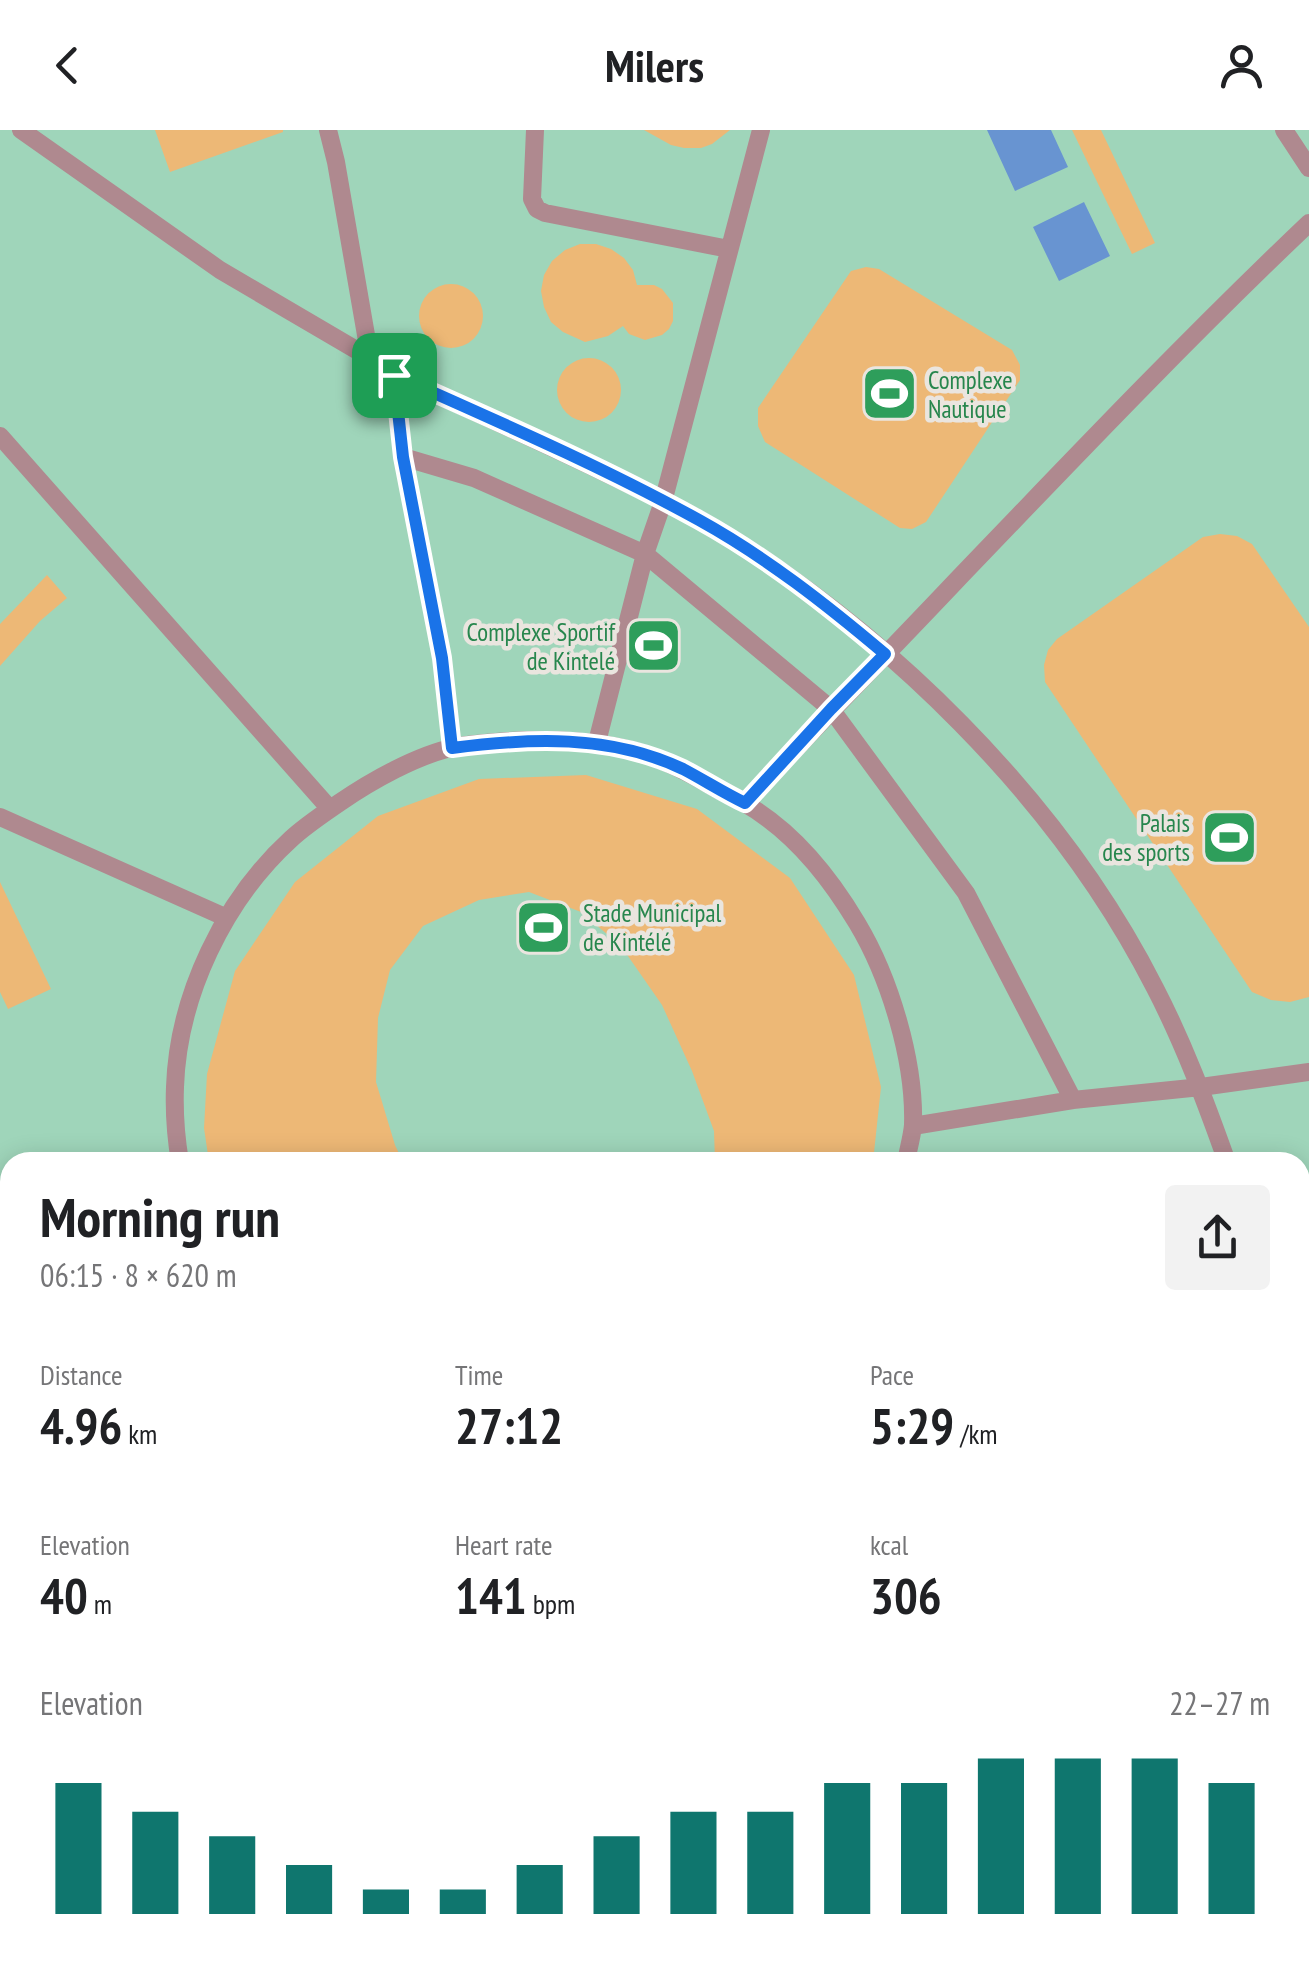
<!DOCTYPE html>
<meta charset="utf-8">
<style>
body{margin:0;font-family:"PT Sans Narrow",sans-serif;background:#f2f2f2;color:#202124;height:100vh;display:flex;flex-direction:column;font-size:38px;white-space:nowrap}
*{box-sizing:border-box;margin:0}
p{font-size:32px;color:#757577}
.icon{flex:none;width:55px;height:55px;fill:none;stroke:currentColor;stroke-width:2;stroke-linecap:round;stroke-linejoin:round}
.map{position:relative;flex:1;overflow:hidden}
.sheet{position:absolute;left:0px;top:1022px;width:1310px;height:812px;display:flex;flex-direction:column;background:#fff;border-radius:30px 30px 0 0;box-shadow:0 5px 25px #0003}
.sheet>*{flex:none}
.pin{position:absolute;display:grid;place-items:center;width:85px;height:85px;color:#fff;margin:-42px;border-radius:20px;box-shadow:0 5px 15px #0006}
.round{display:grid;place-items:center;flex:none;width:105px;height:105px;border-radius:10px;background:#f2f2f2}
.overview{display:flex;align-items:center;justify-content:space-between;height:170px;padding:0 40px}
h1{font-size:55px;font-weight:800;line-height:75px}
.stats{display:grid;grid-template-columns:repeat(3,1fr);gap:15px;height:170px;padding:10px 40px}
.stats div{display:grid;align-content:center}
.stats b{font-size:50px;font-weight:800}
.stats small{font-size:28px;font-weight:400}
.stats p{font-size:28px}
.chart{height:280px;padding:20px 40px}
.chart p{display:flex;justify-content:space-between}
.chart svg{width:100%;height:180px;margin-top:10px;stroke:#0f766e;stroke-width:6}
header{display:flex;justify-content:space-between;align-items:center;height:130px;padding:0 40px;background:#fff;font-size:45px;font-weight:800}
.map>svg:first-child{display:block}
.green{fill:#9fd5ba}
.water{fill:#6894d1}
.building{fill:#edb876}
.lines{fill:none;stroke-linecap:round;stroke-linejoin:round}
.path{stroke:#a4a09c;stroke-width:2.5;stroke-dasharray:8 8;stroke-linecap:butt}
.minor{stroke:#af898f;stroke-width:18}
.major{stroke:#7c3d49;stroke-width:22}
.route-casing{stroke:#fff;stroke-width:20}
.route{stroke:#1a73e8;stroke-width:12}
.labels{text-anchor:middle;stroke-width:9;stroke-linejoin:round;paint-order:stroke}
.leisure-label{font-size:25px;fill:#27864d;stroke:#eae5df;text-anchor:start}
</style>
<header><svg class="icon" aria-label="back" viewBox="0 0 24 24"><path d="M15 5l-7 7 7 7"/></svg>Milers<svg class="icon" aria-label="person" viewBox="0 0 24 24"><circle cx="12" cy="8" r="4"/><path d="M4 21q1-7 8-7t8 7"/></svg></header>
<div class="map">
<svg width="1309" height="1834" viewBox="0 0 1309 1834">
<rect width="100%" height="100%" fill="#eae5df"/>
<path class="green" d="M0,0h1309v1512l-9,8v-488h-1290v465l-10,-13z
M262,1825h671l-11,9h-653z"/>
<path class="water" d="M987,0h64l17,37 -53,24z
M1084,72l26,54 -51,25 -26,-54z"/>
<path class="building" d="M155,0h128v2l-113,40z
M644,0h86l-18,14 -11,4h-17l-13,-3z
M1072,0h29l54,113 -23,11z
M580,114h16l15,5 13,9 9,12 4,15h17l8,4 11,14v18l-4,8 -7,6 -17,5 -16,-6 -6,-8 -15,10 -23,6 -22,-10 -12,-10 -7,-15 -3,-16 3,-16 8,-14 13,-11z
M866,137l13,2 133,81 8,15v15l-94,142 -14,7 -12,-1 -135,-86 -7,-16v-18l93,-137z
M419 186a32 32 0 1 1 64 0a32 32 0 1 1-64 0Z
M557 260a32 32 0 1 1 64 0a32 32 0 1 1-64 0Z
M1220,404l17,2 15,8 57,83v370l-19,5 -19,-2 -19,-8 -207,-310 -1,-17 4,-15 9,-11 146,-102z
M47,445l20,23 -27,23 -40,45v-42z
M586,645l111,34 93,69 64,97 27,112 -8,75h-158l-1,-31 -22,-60 -30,-66 -41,-59 -40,-34 -52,-20 -50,8 -56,26 -33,44 -12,48 -2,64 19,63 8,17h-194l-5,-34 3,-54 28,-103 60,-89 83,-66 101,-37z
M0,752l51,107 -43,20 -8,-17z"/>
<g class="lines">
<path class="path" d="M0,1410l10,-7
M0,1555l10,-9
M720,1825l2,9
M790,1825l2,9
M1074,1825l6,9
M833,1834l10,-9
M869,1834l1,-9"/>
<path class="minor" d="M21,0l199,140 150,88 24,17c65,29 129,59 193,89 38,19 78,36 115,57 182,106 357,278 453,467 29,56 51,115 72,174
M328,0l8,32 34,196
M535,0l-3,69 5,10 8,4 184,36
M1284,0l25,38
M394,245l9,82 39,202 10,89
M0,306l330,373
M403,327l71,21 171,76 186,155 135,184 107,207
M597,612l48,-188 18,-52 98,-372
M745,673c69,-75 140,-147 210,-221 117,-122 232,-243 354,-359
M0,687l227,101
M913,996l160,-26 128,-13 108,-15
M180,1032c-4,-24 -6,-50 -5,-75 3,-91 49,-187 116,-248 14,-13 32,-25 48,-36 32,-22 78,-48 116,-56 24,-5 50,-6 75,-7 38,0 76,2 112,13 27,9 51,22 75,36 9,5 19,9 27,14 48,27 85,73 113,120 33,55 58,138 56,202 -1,12 -5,25 -7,37
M0,1120l10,-3
M1300,1334l9,69
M0,1588l10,13
M0,1714l10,13
M1303,1738l1,-80 5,-57
M86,1825l7,9
M182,1825l7,9
M1176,1834l12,-9
M1285,1834l11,-9"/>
<path class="major" d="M1300,1769l9,-7
M1215,1834l11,-9"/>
</g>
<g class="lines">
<defs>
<path id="route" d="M394,245c103,46 207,91 305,145 67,37 128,85 186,134l-54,55 -86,94c-21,-10 -41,-23 -62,-34 -73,-35 -154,-31 -231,-21l-10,-90 -39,-201z"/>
</defs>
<use href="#route" class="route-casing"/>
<use href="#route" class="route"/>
</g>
<defs>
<symbol id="stadium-square" viewBox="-11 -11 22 22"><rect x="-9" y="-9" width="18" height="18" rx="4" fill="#2e9e5b" stroke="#eae5df"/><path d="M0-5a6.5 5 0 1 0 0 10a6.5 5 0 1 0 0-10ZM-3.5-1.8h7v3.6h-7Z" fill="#fff"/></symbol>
</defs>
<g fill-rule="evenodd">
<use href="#stadium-square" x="858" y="232" width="63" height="63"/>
<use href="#stadium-square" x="622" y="484" width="63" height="63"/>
<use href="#stadium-square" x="1198" y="676" width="63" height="63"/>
<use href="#stadium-square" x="512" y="766" width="63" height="63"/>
</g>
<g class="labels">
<g class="leisure-label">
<text x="928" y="259">Complexe<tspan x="928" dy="29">Nautique</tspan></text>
<text x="615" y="511" text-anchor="end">Complexe Sportif<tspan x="615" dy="29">de Kintelé</tspan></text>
<text x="1190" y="702" text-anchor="end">Palais<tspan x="1190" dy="29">des sports</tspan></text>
<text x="583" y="792">Stade Municipal<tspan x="583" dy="29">de Kintélé</tspan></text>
</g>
</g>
</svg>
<div class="pin" style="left:394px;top:245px;background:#1e9e55"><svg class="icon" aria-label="arrive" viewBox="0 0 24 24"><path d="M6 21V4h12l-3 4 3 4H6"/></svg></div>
<section class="sheet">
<div class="overview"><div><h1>Morning run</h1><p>06:15 · 8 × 620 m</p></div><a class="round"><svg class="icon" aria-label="share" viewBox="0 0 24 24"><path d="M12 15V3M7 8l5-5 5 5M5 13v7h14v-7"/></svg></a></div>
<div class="stats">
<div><p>Distance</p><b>4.96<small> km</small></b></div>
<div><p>Time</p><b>27:12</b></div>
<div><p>Pace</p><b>5:29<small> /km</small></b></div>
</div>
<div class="stats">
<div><p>Elevation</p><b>40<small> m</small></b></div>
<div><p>Heart rate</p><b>141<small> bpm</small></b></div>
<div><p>kcal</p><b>306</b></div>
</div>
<div class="chart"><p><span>Elevation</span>22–27 m</p>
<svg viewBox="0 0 160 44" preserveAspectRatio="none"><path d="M5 44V12M15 44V19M25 44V25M35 44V32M45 44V38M55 44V38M65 44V32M75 44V25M85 44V19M95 44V19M105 44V12M115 44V12M125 44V6M135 44V6M145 44V6M155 44V12"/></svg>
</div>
</section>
</div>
